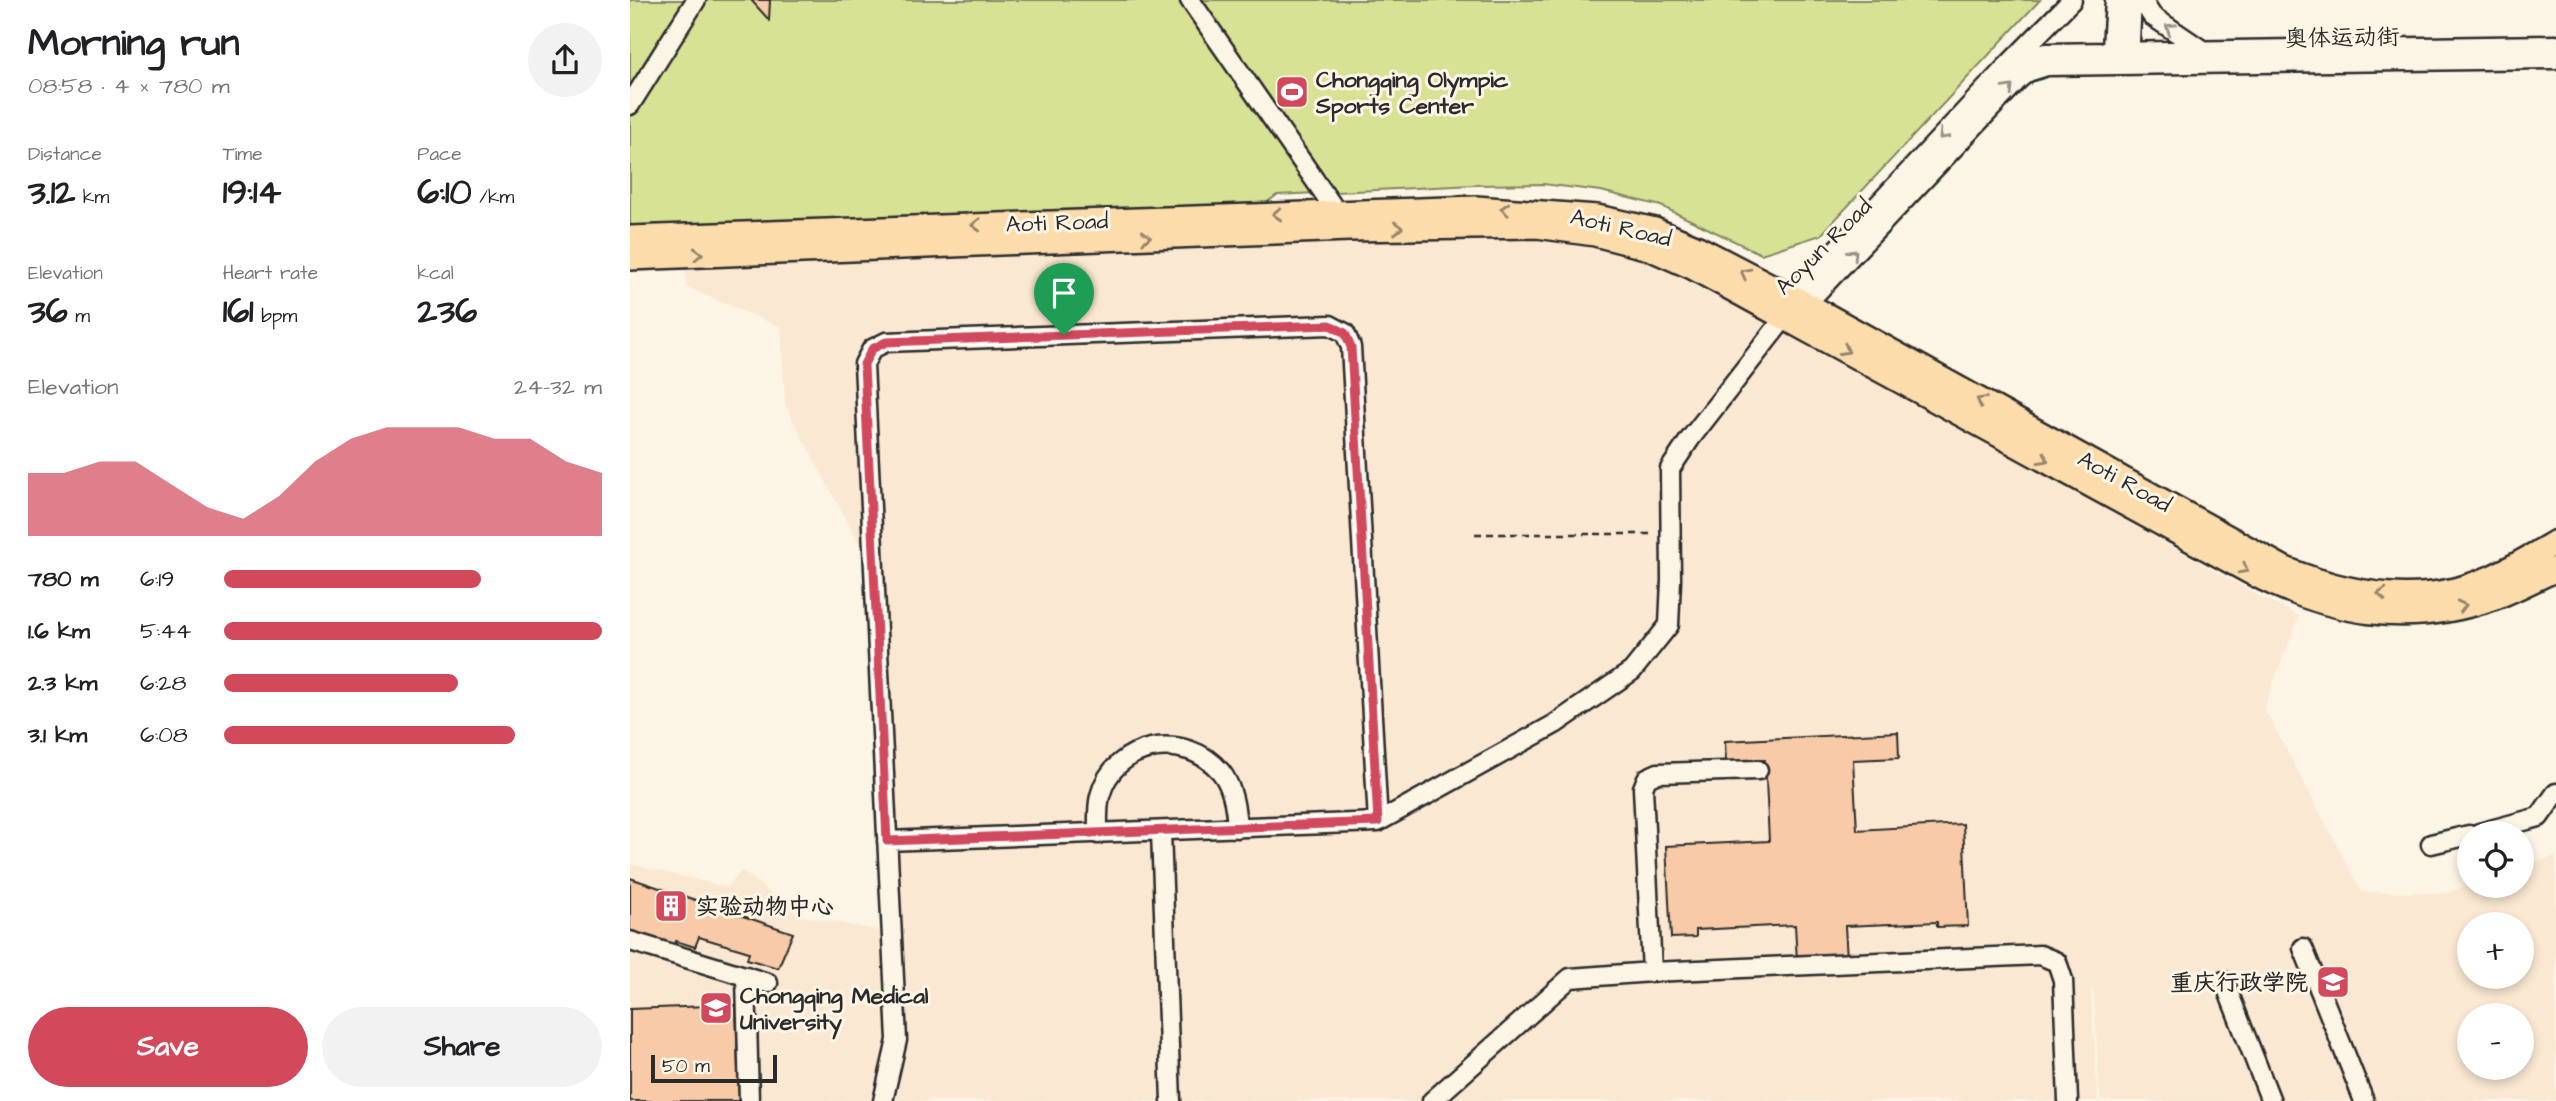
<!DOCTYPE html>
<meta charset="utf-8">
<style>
body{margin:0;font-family:"Architects Daughter","LXGW WenKai TC",sans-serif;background:#f2f2f2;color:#202124;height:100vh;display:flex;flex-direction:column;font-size:26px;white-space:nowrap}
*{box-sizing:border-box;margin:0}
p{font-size:23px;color:#757577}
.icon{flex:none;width:38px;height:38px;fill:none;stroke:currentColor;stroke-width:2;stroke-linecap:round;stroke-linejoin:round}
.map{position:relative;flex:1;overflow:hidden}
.sheet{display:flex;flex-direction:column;background:#fff;width:630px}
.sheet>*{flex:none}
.fabs{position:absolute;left:1827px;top:821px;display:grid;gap:14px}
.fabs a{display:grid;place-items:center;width:77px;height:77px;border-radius:50%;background:#fff;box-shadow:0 4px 10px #0003;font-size:35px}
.scale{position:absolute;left:21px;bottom:18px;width:126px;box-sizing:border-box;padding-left:7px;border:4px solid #2b2b2b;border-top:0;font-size:19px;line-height:24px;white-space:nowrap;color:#2b2b2b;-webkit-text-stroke:5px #fcf5e5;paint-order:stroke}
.pin{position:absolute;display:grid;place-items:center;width:60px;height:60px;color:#fff;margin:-72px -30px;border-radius:50% 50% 50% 0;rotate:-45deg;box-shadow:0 0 7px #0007}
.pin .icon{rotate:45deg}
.round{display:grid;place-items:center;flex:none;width:74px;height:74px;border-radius:37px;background:#f2f2f2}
.head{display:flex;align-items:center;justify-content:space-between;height:119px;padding:0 28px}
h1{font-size:38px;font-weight:700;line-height:52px}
.figures{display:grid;grid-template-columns:repeat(3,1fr);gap:10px;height:119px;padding:7px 28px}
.figures div{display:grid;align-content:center}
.figures b{font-size:35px;font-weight:700}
.figures small{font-size:19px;font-weight:400}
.figures p{font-size:19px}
.chart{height:196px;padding:14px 28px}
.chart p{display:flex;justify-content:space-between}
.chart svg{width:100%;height:126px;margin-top:7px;fill:#d1495b;opacity:.7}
.button{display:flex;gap:14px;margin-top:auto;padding:14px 28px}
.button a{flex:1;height:80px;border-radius:42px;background:#d1495b;color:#fff;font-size:28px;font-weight:700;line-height:80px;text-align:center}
.button a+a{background:#f2f2f2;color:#202124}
ul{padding:0 28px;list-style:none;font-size:23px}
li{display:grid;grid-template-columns:112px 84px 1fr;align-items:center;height:52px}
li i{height:18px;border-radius:9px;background:#d1495b}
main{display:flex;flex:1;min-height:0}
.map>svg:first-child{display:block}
.built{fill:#fbe8d2;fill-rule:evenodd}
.green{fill:#d7e295;stroke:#818660;stroke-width:2}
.building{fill:#f8caa7;stroke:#2b2b2b;stroke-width:2}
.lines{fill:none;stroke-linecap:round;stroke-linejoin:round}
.minor-casing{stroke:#2b2b2b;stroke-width:23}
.major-casing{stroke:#2b2b2b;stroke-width:28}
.path{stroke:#2b2b2b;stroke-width:2.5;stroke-dasharray:7 5;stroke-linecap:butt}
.minor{stroke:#fcf5e5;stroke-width:18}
.major{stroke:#fddcac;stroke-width:23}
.oneway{stroke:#949088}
.oneway2{stroke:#94846c}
.route-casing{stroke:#fff;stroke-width:14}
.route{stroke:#d1495b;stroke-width:9}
.labels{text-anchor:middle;stroke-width:6;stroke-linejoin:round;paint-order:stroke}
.street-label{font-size:23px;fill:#2b2b2b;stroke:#fcf5e5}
.poi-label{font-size:23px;font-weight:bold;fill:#2b2b2b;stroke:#fcf5e5;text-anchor:start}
</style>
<main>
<section class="sheet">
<div class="head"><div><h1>Morning run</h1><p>08:58 · 4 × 780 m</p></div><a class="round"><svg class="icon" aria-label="share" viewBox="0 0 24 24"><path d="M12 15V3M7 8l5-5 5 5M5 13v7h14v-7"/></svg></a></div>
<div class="figures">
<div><p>Distance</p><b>3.12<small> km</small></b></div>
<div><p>Time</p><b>19:14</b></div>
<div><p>Pace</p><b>6:10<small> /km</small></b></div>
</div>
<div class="figures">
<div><p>Elevation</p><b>36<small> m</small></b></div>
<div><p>Heart rate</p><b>161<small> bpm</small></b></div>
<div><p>kcal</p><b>236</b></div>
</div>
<div class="chart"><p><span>Elevation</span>24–32 m</p>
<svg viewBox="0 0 160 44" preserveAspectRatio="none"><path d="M0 44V22L10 22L20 18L30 18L40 26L50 34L60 38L70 30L80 18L90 10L100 6L110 6L120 6L130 10L140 10L150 18L160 22V44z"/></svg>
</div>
<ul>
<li><b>780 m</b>6:19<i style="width:68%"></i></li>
<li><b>1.6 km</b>5:44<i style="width:100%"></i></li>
<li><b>2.3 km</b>6:28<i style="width:62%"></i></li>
<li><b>3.1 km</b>6:08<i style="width:77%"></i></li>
</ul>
<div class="button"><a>Save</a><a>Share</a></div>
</section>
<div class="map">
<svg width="1926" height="1101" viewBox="0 0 1926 1101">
<rect width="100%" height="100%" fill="#fcf5e5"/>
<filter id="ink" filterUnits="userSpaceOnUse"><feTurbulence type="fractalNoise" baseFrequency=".0143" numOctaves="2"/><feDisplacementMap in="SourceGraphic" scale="14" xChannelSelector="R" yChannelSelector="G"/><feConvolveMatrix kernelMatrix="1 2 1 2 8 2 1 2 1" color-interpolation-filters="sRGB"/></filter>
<g filter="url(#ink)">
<path class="built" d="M841,236h64l59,11 52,14 43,17 59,33 70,34 432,246 49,25 -35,92 98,184 84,1 23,-8 53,1v-20l34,-10v245h-456l-7,-112 -2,1 7,111h-1468v-237l97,23 15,-17 56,45 88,17 -21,-377 -80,-150 -4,-78 -95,-40 -1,-21zM1839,924h53v52h-53zM1839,1015h53v53h-53z"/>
<path class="green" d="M0,0h1410l-219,235 -60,19 -100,-48 -60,-15 -58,-7 -69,1 -197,10 -11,8 -399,14 -237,13z"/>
<path class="building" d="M121,0h19l-1,20z
M121,0h19l-1,20z
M1268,732l1,26 -46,2 4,70 106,-6 5,102 -31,1v-5l-92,4 2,32 -50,3 -2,-36 -99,5v7l-25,1 -5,-92 103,-5 -4,-81 -39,2 -1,-21z
M0,878l163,55 -15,35 -31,-9 2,-7 -50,-15 -4,10 -19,-6 -2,8 -44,-16z
M106,1005l3,96h-109v-92z"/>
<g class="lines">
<defs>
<path id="minor" d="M560,0l153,221
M1512,0l10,16 53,36
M1499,62l3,-62
M1481,63l4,-63
M1376,67l28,-12 13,-2 509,-8
M0,105l66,-105
M1158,308l4,-11 214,-230 66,-67
M531,832l10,269
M1849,833l60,-16 17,-24
M468,834c0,-12 -1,-26 2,-38 14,-55 86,-66 121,-24 12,15 15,37 16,56
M257,841l491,-19 177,-98 77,-53 37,-46 2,-45 -1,-111 20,-30 95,-122 21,-13 213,-225 9,-7 19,-6 509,-7
M1801,844l38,-9
M0,941l138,42
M1673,948l61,153
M1022,972l-9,-184 4,-10 11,-5 100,-3
M116,976l3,125
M1594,981l47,120
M253,1101l14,-61 -33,-676 8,-15 14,-7 444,-17 15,8 6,14 27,475
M802,1101l138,-123 82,-6 388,-17 17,7 6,18 5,121"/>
<path id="major" d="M0,238l846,-30 121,9 58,13 43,18 108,56 479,265c66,27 138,39 205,9 23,-10 44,-23 66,-36
M0,258l719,-29 188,-3 58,8 54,14 43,19 558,305c79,41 157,56 243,26 21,-8 42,-19 63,-29"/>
</defs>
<use href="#minor" class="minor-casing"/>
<use href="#major" class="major-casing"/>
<path class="path" d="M845,534h178"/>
<use href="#minor" class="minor"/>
<use href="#major" class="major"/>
</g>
<defs><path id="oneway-chevron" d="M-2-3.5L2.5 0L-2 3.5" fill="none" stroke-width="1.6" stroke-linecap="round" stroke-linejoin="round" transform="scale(1.75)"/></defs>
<g class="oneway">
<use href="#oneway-chevron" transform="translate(1540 28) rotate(-146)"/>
<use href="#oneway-chevron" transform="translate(1379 89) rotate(-47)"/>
<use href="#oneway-chevron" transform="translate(1313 135) rotate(133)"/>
<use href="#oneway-chevron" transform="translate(1223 254) rotate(-47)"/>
</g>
<g class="oneway2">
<use href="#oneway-chevron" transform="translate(875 209) rotate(-177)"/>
<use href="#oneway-chevron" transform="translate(647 214) rotate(178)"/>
<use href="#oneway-chevron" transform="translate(346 225) rotate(178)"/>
<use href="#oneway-chevron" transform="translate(768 228) rotate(-1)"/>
<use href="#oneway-chevron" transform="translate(516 237) rotate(-2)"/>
<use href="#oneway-chevron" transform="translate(68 254) rotate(-2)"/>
<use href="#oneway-chevron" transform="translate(1115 273) rotate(-152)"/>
<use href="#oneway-chevron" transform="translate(1215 350) rotate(29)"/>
<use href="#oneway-chevron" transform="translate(1351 401) rotate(-151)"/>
<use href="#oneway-chevron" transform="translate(1414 459) rotate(29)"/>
<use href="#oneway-chevron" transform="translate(1614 569) rotate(28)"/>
<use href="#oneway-chevron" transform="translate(1752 594) rotate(-176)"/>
<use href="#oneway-chevron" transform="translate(1832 606) rotate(-14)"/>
</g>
</g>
<g class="lines" filter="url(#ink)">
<defs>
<path id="route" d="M700,325l15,8 6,14 27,475 -491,19 -23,-477 8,-15 14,-7z"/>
</defs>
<use href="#route" class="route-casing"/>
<use href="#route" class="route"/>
</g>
<defs>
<symbol id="stadium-square" viewBox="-11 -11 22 22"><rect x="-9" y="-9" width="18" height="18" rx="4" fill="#d1495b" stroke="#fcf5e5"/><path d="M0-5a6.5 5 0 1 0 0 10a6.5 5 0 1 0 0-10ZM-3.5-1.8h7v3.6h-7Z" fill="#fff"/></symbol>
<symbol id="building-square" viewBox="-11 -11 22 22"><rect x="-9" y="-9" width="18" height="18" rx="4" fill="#d1495b" stroke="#fcf5e5"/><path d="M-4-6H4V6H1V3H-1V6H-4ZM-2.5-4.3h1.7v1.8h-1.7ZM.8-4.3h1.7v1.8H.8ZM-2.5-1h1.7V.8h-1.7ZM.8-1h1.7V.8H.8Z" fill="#fff"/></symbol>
<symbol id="university-square" viewBox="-11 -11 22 22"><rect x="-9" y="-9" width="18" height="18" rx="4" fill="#d1495b" stroke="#fcf5e5"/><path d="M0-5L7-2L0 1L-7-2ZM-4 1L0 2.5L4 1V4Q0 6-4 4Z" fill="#fff"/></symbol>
</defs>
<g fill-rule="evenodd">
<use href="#stadium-square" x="643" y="73" width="38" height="38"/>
<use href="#building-square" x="22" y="887" width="38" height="38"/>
<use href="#university-square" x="1684" y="963" width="38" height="38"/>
<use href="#university-square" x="67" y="989" width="38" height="38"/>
</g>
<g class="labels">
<g class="street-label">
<text transform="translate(1712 37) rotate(-1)" y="8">奥体运动街</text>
<text transform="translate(427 222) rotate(-2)" y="8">Aoti Road</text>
<text transform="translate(991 227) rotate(13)" y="8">Aoti Road</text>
<text transform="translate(1193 246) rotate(-45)" y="8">Aoyun Road</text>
<text transform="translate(1495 481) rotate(29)" y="8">Aoti Road</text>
</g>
<g class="poi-label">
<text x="686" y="87">Chongqing Olympic<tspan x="686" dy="26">Sports Center</tspan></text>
<text x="66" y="914">实验动物中心</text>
<text x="1678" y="990" text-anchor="end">重庆行政学院</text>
<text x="110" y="1003">Chongqing Medical<tspan x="110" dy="26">University</tspan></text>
</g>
</g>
</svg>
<div class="fabs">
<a><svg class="icon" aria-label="locate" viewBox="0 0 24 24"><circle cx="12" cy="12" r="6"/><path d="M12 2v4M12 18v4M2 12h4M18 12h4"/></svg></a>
<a>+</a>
<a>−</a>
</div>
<div class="scale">50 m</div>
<div class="pin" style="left:434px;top:335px;background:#1e9e55"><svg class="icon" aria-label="arrive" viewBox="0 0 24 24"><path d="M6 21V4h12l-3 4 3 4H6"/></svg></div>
</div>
</main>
